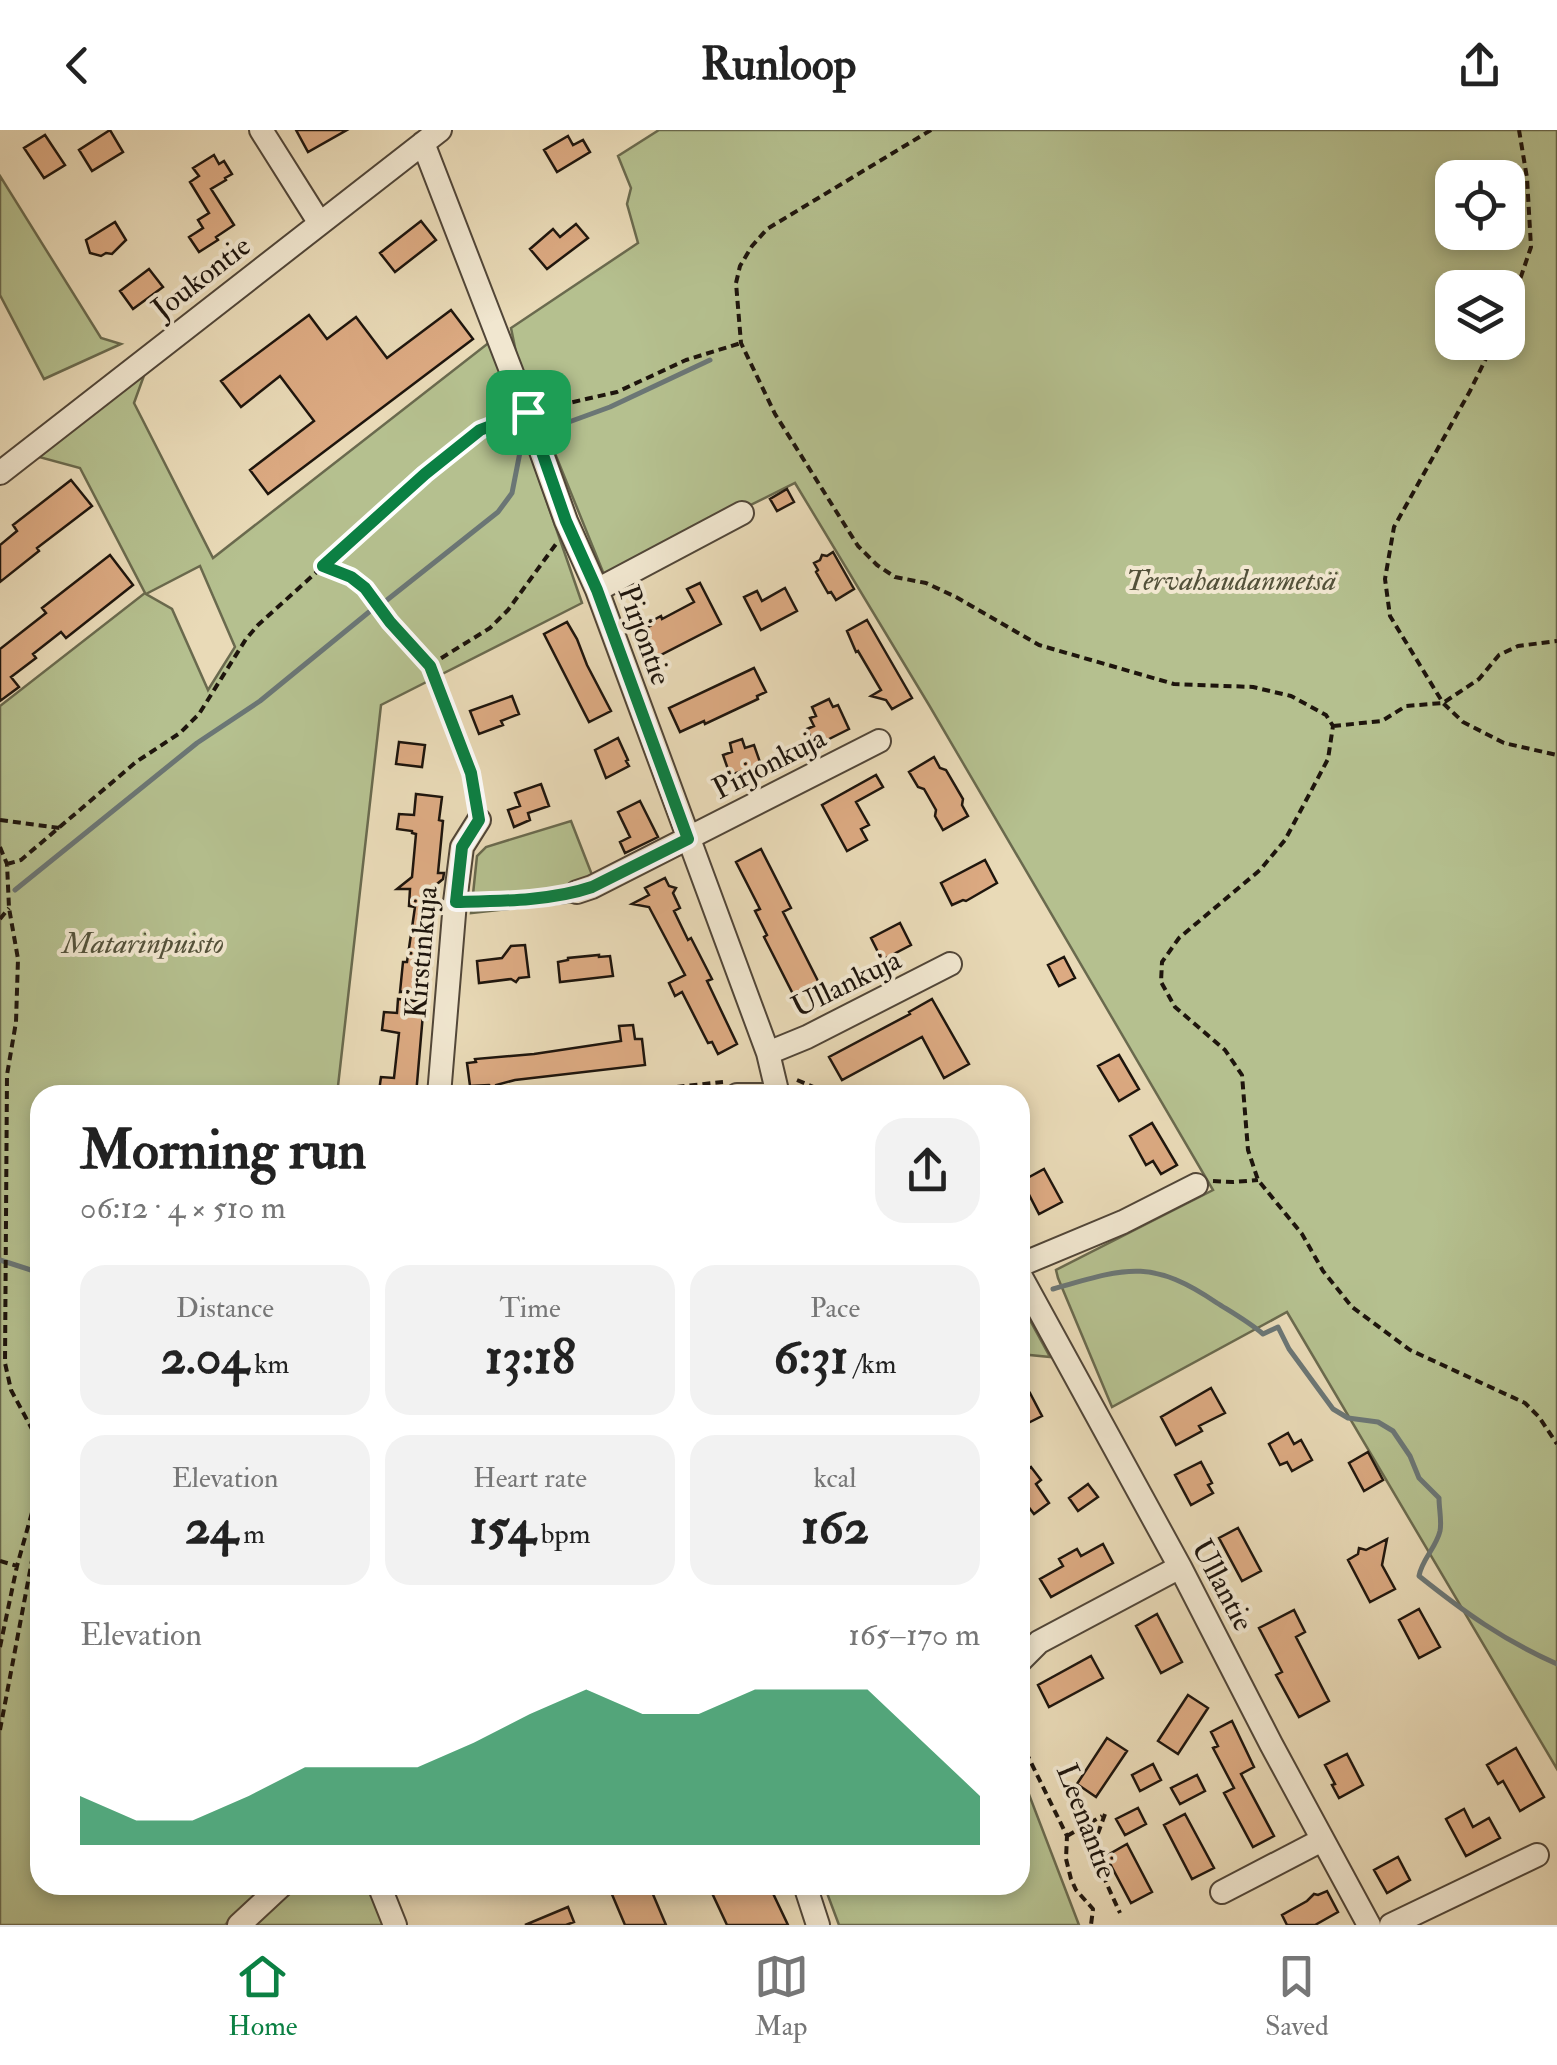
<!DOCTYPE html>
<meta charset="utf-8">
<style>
body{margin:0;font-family:"IM FELL Double Pica",serif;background:#f2f2f2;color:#222;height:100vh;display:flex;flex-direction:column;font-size:38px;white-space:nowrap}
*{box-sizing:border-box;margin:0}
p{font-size:32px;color:#767676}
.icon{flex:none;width:55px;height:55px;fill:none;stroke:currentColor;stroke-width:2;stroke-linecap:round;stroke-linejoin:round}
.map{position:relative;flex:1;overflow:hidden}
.sheet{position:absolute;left:30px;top:955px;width:1000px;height:810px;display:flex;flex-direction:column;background:#fff;border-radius:30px;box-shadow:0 5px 15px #0003}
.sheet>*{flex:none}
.fabs{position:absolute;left:1435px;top:30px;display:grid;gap:20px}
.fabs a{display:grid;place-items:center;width:90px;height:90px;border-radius:20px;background:#fff;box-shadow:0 5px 15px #0003;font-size:50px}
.pin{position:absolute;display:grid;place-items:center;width:85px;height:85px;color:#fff;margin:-42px;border-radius:20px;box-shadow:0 5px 15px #0006}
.round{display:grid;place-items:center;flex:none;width:105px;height:105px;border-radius:30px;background:#f2f2f2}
.head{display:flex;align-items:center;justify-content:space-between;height:170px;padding:0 50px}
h1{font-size:55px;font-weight:700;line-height:75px}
.figures{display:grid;grid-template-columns:repeat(3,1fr);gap:15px;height:170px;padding:10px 50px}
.figures div{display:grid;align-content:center;border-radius:25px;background:#f2f2f2;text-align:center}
.figures b{font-size:50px;font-weight:700}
.figures small{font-size:28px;font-weight:400}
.figures p{font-size:28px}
.chart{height:280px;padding:20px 50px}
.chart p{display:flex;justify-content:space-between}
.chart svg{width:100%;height:180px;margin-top:10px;fill:#0b8043;opacity:.7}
header{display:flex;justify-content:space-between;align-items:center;height:130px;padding:0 50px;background:#fff;font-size:45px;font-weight:700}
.menu{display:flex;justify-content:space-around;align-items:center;height:140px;border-top:2px solid #e0e0e0;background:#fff;font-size:28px;color:#767676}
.menu a{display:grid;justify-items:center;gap:5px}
.menu .active{color:#0b8043}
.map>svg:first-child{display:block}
.green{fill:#b5c08f;stroke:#6a6a4e;stroke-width:2.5;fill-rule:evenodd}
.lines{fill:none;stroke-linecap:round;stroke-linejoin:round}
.stream{stroke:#6b7675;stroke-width:5}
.building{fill:#dcaa82;stroke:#1e150d;stroke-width:2.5}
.minor-casing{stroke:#514638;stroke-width:26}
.path{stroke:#1e150d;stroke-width:4;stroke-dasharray:8 5;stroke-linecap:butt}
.minor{stroke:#f1e7d0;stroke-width:22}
.route-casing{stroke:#fff;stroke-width:20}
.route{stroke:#0b8043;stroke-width:12}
.labels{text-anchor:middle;stroke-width:8;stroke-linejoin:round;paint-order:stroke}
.street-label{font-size:30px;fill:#1e150d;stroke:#f1e7d0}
.park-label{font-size:30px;font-style:italic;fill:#53513a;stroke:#f1e7d0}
</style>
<header><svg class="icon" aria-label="back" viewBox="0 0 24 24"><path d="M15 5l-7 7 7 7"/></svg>Runloop<svg class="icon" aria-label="share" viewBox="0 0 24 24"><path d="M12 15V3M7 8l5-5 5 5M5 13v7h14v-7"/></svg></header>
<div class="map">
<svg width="1557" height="1795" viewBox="0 0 1557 1795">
<rect width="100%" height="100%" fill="#e9dab7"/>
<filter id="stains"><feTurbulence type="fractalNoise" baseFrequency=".002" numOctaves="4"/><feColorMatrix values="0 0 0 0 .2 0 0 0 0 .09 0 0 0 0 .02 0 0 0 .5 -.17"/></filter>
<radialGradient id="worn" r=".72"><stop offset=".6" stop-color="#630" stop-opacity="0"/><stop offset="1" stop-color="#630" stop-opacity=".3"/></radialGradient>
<path class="green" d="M659,0h898v1639l-270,-457 -175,95 -54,-129 -2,-8 157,-80 -284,-485 -134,-222 -190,94 -87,-215 -7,-34 127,-85 -11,-39 4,-16 -13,-32zM1452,48h56v54h-56zM1452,158h56v54h-56z
M0,46l101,162 20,6 -77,35 -44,-84z
M491,211l91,262 -201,102 -44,390h-297v790h225l-40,40h-225v-1219l145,-113 -65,-125 -41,-11 107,-87 -12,33 79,155zM200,436l35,81 -27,43 -36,-81 -26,-15z
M571,691l23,59 -20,22 -103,11 6,-57 9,-9z
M1020,1172l30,55 -30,-3z
M1020,1641l59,154h-240l-15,-40h196z
M296,1755h73l15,40h-130z"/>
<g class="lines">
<path class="stream" d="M547,300l63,-23 100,-47
M387,470l111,-88 14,-19 10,-51
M15,760l182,-147 63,-42 109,-89
M0,1130l40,13
M1053,1159c73,-21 98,-31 164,14 16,10 32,19 46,31l15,-7 11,22 44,60 15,9 30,4 15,9 17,25 9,22 20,20c0,11 3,23 1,33 -4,17 -18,28 -21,45 45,36 84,64 138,88"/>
</g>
<path class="building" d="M110,0l13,22 -31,19 -13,-21z
M296,0h51l-39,22z
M45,5l20,30 -21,13 -20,-30z
M568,6l5,9 10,-5 7,12 -33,20 -13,-22z
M214,25l5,9 5,-3 8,13 -7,4 1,2 -15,9 23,36 -18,12 2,3 -19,12 -10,-15 14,-9 -5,-8 11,-7 -19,-31 9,-6 -6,-8z
M421,91l15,19 -41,32 -15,-19z
M115,92l11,18 -14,14 -6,-1 -5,3 -11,-3 -4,-13z
M576,94l12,14 -41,31 -17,-20 23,-20 7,8z
M149,139l14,18 -30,22 -13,-18z
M451,180l22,29 -205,155 -18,-24 64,-49 -34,-45 -39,31 -20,-26 88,-66 18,24 29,-22 31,41z
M71,350l21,26 -55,42 2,3 -39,31v-37l17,-14 -4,-6z
M787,359l7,13 -17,9 -7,-12z
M833,422l21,37 -18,11 -5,-8 -3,1 -12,-21 2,-2 -4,-7 6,-3 2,-5 5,1z
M110,425l23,30 -67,53 -5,-6 -28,22 3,4 -25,19 8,10 -19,14v-52l46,-36 -4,-5z
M700,453l21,41 -74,38 -14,-27 17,-9 -2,-3 13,-7 1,3 32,-17 -7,-13z
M785,458l12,23 -36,19 -17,-33 13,-6 5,10z
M867,490l45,78 -20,11 -6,-9 -15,-4 10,-6 -23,-39 -2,1 -9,-21z
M567,492l10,17 10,26 24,46 -22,11 -45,-88z
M754,538l12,24 -9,4 1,3 -53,25 -1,-3 -24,11 -11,-24z
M512,566l7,18 -18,7 2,4 -24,9 -9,-23z
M829,569l4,8 5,-2 11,24 -34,17 -8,-17 7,-3 -4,-8 6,-2 -4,-9z
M618,608l10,22 -2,1 3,5 -23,12 -11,-28z
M742,609l3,9 9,-3 7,20 -3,2 4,11 -15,5 -2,-6 -4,1 -2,-6 -9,3 -7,-20 9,-3 -2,-9z
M399,612l26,3 -3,22 -26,-3z
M934,627l6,11 6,2 17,29 -1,6 6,11 -25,14 -8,-14 1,-6 -12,-21 -6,-2 -9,-15z
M876,645l7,12 -27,15 13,23 -8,4 6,11 -20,11 -25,-46z
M541,654l8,22 -21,7 2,7 -16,7 -6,-17 12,-4 -5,-13z
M416,664l26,3 -3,23 4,1 -5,52h6l-1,6 -6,5 -2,15h-2l-3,26 5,1 -4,40 -3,-1 -3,24 -25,3 3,-30h4l8,-55 -6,-1 1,-17h-13l15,-12 4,-43 -4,-1v-2l-15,-2 2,-15 15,1z
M640,671l18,36 -33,16 -5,-11 10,-5 -12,-25z
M761,719l30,59 -8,4 36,71 -25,13 -30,-59 3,-2 -12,-24 5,-2 -24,-47z
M985,730l12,23 -31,18 -3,-1 -11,5 -11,-22z
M665,748l4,8 7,2 -3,5 7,15 -6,3 14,29 3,-2 21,41 -5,2 30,63 -19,10 -6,-12 -4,1 -26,-51 -7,4 -6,-13 16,-8 -36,-68 -17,-3 17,-9 -4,-7z
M900,793l11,22 -29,15 -11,-22z
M525,815l4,32 -10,1 -3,4 -5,-3 -32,4 -2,-22 25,-3 9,-12z
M599,825v2l11,-1 3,20 -53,6 -2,-20 10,-2v-2z
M1064,827l11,21 -16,8 -11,-21z
M398,869l26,3 -8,93h-24v-2l-13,-2 2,-14 13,1 5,-45 -17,-3 2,-18 13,1z
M932,869l37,65 -25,14 -22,-41 -80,43 -13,-23 81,-43 -1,-2z
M633,895l2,14h7l3,26 -130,15 -19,5 -3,4 -4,-4 -19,1 -3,-23 9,-1 -1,-3 59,-5 87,-13 -2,-15z
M1119,925l20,34 -20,12 -21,-35z
M1152,993l25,42 -16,9 -8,-13 -7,4 -16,-29z
M1044,1039l18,33 -23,12 -17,-33z
M1211,1258l14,25 -26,13 3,5 -26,14 -15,-28z
M1030,1263l12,23 -22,11v-29z
M1288,1303l6,11 7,-4 11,20 -20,11 -5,-9 -7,3 -11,-21z
M1368,1322l15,28 -19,11 -15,-28z
M1201,1332l11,21 -4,2 5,8 -22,12 -16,-30z
M1020,1334l6,7 5,-4 10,13 -5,4 13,19 -15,11 -14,-18z
M1088,1354l10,13 -20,14 -9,-13z
M1238,1398l23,43 -19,10 -23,-43z
M1387,1409l-5,26 13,24 -25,13 -22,-42 10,-6 1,-6 7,2z
M1103,1414l10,19 -62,34 -11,-18 23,-13 -4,-7 18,-10 4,7z
M1419,1479l21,38 -21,11 -20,-38z
M1294,1480l11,22 -9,5 33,64 -30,16 -23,-42 6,-3 -23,-44z
M1157,1484l25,48 -21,11 -25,-47z
M1091,1526l12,22 -54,29 -11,-22z
M1188,1565l20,13 -30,46 -20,-13z
M1232,1591l22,46 -13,7 33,62 -21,11 -29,-54 10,-5 -21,-40 5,-2 -7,-14z
M1107,1608l20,13 -31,46 -19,-13z
M1516,1618l28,49 -24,14 -17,-30 -5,3 -11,-19z
M1347,1624l16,31 -24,13 -7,-13 3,-1 -10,-19z
M1153,1634l8,16 -21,11 -8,-16z
M1197,1645l8,16 -25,13 -9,-16z
M1138,1678l8,16 -21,11 -9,-16z
M1464,1679l9,18 16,-9 11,20 -34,18 -20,-37z
M1185,1684l29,54 -22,11 -28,-54z
M1127,1714l25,48 -21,11 -25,-47z
M1398,1727l12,23 -23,13 -13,-23z
M608,1755h41l17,40h-41z
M728,1755h41l19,40h-61l-15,-32z
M1327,1761l11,21 -23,13h-28l-5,-10 25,-14 7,-7 4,1z
M568,1777l6,15 -8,3h-41z"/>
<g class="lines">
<defs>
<path id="minor" d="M261,0l58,92
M423,13l104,269 39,109 31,69 171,463 10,42
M0,343l440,-343
M597,460l145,-77
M577,762l15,-5 287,-146
M768,923l39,-16 143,-73
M439,965l16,-193 7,-55 17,-27
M737,965h43
M1020,1135l103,-43 73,-37
M1020,1145l160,292 91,177 98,181
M1020,1531l19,-19 141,-75
M379,1755l16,40
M805,1755l13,40
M1222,1762l100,-52
M239,1795l43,-40
M1391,1795l146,-70"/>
</defs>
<use href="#minor" class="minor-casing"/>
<path class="path" d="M931,0l-164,99 -15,17 -12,20 -4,17 5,60 34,71 83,132 19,19 18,12 31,6 30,14 83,48 135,39 79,3 38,9 35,19 7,11 -5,33 -43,81 -25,30 -81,68 -17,24 -1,20 14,25 50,43 17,25 6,75 10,30 44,54 21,37 29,36 58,43 115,53 14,14 18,27
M1508,185l23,-68 -4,-69 -8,-48
M1494,212l-24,49 -76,136 -9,52 5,37 53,87 20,19 41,21 53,12
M547,278l70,-16 69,-32 55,-17
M323,436l28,11 14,11 24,34 41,43 41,108 5,30
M430,535l60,-37 18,-18 48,-66
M1333,596l49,-5 24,-15 37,-3 36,-24 20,-24 19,-9 39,-5
M0,690l60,8
M0,717l7,17 2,44 9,51 -2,63 -9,53 -2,288 6,27 29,54
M7,734l14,-4 115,-98 44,-29 19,-19 47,-75 12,-14 167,-151 55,-44 30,-11
M472,772l85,-8
M0,789l9,-11
M797,950l19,8 54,7
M599,965l124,-13
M1213,1051l20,1 25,-2
M0,1431l17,5
M0,1517l17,-81 23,-82
M0,1600l40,-212
M1020,1610l47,96 -1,23 5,20 5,11 17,19 -2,16
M1105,1684l-12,33 1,9 26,57
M1067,1706l35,-20"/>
<use href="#minor" class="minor"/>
</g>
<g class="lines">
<defs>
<path id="route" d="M528,282l38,109 31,69 91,249 -96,48c-41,14 -93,14 -136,15l6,-55 17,-27 -8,-47 -41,-107 -40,-44 -25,-34 -14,-11 -28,-11 102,-92 55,-44z"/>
</defs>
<use href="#route" class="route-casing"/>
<use href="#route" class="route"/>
</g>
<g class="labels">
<g class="street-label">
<text transform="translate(201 147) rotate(-38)" y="10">Joukontie</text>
<text transform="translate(645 505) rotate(70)" y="10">Pirjontie</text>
<text transform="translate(769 633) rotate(-27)" y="10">Pirjonkuja</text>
<text transform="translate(421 822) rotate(-85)" y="10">Kirstinkuja</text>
<text transform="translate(846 853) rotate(-26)" y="10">Ullankuja</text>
<text transform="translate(1223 1455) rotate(62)" y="10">Ullantie</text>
<text transform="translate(1087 1691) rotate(69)" y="10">Leenantie</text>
</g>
<g class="park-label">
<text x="1231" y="460">Tervahaudanmetsä</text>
<text x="143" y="823">Matarinpuisto</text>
</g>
</g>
<rect width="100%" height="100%" filter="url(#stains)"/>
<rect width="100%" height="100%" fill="url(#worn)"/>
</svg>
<div class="fabs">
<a><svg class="icon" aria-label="locate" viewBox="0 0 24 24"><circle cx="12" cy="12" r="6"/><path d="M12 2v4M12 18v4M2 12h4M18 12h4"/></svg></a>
<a><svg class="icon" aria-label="layers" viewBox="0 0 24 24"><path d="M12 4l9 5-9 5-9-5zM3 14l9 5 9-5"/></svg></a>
</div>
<div class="pin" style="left:528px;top:282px;background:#1e9e55"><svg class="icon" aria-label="arrive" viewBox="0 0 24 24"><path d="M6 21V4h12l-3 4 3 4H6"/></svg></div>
<section class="sheet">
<div class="head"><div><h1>Morning run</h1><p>06:12 · 4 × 510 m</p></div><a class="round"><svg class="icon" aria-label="share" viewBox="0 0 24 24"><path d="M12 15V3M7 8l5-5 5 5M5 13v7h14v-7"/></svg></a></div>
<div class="figures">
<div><p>Distance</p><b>2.04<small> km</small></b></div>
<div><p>Time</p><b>13:18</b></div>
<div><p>Pace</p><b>6:31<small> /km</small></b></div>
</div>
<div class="figures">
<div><p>Elevation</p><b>24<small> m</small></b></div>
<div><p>Heart rate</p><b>154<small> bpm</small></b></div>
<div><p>kcal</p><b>162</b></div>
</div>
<div class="chart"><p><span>Elevation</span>165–170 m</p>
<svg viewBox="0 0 160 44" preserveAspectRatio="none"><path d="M0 44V32L10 38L20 38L30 32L40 25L50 25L60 25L70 19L80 12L90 6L100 12L110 12L120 6L130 6L140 6L150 19L160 32V44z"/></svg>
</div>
</section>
</div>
<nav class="menu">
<a class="active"><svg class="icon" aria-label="home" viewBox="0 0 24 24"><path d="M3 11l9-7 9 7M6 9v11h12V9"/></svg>Home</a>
<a><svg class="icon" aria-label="map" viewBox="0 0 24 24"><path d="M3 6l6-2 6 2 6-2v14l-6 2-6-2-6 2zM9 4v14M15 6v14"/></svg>Map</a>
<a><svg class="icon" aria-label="saved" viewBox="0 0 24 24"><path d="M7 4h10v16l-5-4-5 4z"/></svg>Saved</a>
</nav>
